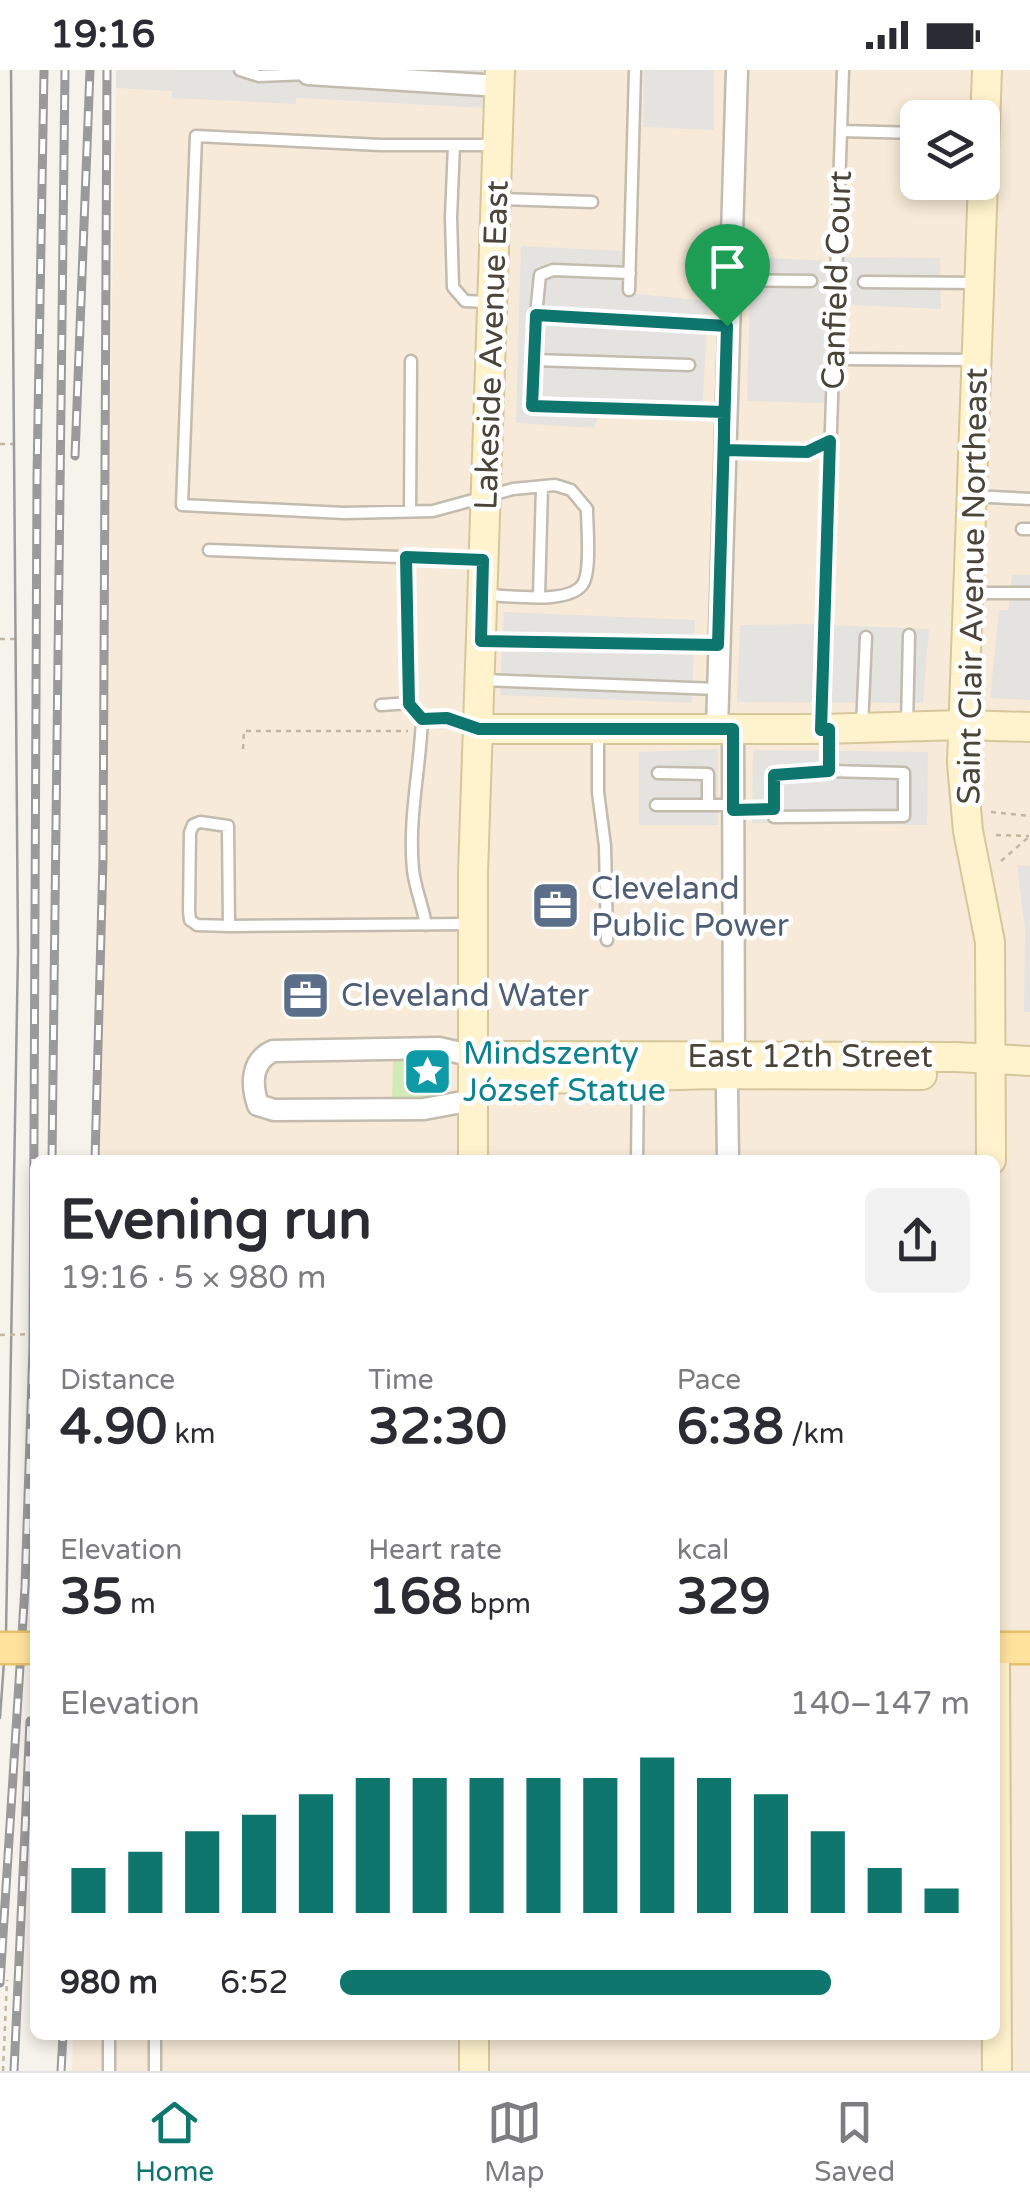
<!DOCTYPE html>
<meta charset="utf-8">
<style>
body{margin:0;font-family:"Varela Round",sans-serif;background:#f2f2f3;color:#2b2b33;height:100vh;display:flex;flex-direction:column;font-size:38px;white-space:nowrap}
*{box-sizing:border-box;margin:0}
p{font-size:32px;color:#7c7c81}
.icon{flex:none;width:55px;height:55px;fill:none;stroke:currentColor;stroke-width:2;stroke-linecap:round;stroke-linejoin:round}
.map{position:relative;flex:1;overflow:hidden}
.sheet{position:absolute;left:30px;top:1085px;width:970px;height:885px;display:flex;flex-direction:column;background:#fff;border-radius:15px;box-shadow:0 5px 15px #0003}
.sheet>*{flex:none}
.fabs{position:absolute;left:900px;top:30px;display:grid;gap:20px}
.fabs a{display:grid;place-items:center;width:100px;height:100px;border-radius:15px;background:#fff;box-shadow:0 5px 15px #0003;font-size:50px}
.pin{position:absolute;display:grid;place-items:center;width:85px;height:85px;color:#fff;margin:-102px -42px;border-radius:50% 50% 50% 0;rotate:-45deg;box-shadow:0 0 10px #0007}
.pin .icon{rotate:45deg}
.round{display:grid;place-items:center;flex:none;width:105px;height:105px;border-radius:15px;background:#f2f2f3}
.overview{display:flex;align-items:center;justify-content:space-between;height:170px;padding:0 30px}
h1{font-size:55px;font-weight:700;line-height:75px}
.figures{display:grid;grid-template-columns:repeat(3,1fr);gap:15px;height:170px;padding:10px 30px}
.figures div{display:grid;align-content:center}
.figures b{font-size:50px;font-weight:700}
.figures small{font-size:28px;font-weight:400}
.figures p{font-size:28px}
.chart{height:280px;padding:20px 30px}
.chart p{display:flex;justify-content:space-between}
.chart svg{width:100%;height:180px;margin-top:10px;stroke:#0f766e;stroke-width:6}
ul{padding:0 30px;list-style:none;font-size:32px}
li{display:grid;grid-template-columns:160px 120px 1fr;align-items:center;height:75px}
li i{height:25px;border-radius:12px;background:#0f766e}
.status{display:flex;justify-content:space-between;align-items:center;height:70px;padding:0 50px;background:#fff;direction:ltr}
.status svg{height:28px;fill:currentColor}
.tabs{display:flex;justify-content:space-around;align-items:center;height:140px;border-top:2px solid #e1e1e2;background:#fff;font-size:28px;color:#7c7c81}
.tabs a{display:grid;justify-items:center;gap:5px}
.tabs .on{color:#0f766e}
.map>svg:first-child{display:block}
.commercial{fill:#f7ead8;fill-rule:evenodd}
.industrial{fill:#e6e2dd}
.green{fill:#d2eab5}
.parking{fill:#e5e3e0}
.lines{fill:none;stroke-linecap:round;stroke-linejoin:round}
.lane-casing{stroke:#c2bbae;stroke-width:15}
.street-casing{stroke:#c2bbae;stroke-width:25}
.secondary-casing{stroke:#d6c79b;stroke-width:32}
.primary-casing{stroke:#e6c16a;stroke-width:35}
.path{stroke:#c4b79f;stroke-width:2.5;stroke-dasharray:5 5;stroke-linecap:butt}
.lane{stroke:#fff;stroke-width:10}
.street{stroke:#fff;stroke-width:20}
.secondary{stroke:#fff3cd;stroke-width:28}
.primary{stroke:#ffe39c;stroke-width:30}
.tram{stroke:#9a9a9a;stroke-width:2.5}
.rail-casing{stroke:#9a9a9a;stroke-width:9}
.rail{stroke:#fff;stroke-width:5;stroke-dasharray:15;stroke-linecap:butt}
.primary-bridge-casing{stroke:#e6c16a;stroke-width:35;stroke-linecap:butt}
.path-bridge{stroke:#c4b79f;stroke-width:2.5;stroke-dasharray:5 5;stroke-linecap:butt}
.primary-bridge{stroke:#ffe39c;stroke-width:30}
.route-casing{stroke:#fff;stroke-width:20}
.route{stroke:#0f766e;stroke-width:12}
.labels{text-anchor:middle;stroke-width:9;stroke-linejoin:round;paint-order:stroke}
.street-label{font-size:32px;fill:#4b4439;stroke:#fff}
.service-label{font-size:32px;fill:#4e5e75;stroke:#fff;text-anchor:start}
.culture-label{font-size:32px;fill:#0d838f;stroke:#fff;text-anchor:start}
</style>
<div class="status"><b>19:16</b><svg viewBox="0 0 49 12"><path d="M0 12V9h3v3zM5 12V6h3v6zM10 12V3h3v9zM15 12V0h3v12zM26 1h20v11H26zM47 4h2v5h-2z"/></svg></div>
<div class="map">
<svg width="1030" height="2001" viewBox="0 0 1030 2001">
<rect width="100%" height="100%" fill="#f6f3ec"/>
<path class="commercial" d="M500,0h530v2001h-958l1,-36h922v-875h-899l20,-1072 382,21zM918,48h64v64h-64z"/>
<path class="industrial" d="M116,0h384l-1,39 -383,-21z"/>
<path class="green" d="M393,985l43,1 -1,48 -43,-1z"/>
<path class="parking" d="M171,0h126l-1,34 -124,-6z
M644,0h70v60l-71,-3z
M521,176l105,5 2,42 80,8 -6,113 -102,-4 -6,18 -78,-5z
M751,187l78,4 -4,142 -78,-2z
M837,187l103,1 1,51 -106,-5z
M1012,505h18v125l-40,-2 9,-88h9z
M504,542l191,8 -3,83 -192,-8z
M803,554l126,5 -6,74 -186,-1 3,-77z
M718,679v76h-79v-73z
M753,680l175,2 -1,73 -175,-2z
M1017,795l13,1v146h-6l1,-83z"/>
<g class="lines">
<defs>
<path id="lane" d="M240,0l19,6 49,-2
M841,61l77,2
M454,75l-3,72 2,70 12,14 24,1
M497,129l95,3
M729,210l82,1
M864,212l114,1
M629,220l6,-220
M536,245l4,-40 13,-5 77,3
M844,289l131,1
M534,290l155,5
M724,342l-191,-6 3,-91 191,11
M725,380l82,2 23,-11
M972,426l58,3
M410,441l1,-150
M1022,459h8
M209,480l273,10
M407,487l2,146
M971,523h59
M484,525c24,0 89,11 100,-13 7,-16 3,-55 3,-73l-16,-19 -16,-5 -42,4 -80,22 -89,2 -162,-8 14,-369 184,9h117
M539,526l3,-109
M485,571l234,4
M481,610l236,9
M381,635l28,-2 13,16 25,-1 29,10
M422,649c-2,51 -14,100 -9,151 2,18 10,37 13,55
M907,656l2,-91
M862,657l4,-90
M821,658l22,-658
M598,661v61l7,54 2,94
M829,701l-56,4 1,42 130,-1v-43l-75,-2v-41
M658,703l50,1v31h25
M656,735h52
M734,740l40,-1
M229,856l-1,-100 -28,-4 -7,3 -3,8 -1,78 1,9 7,5 32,1 241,-2
M637,1090l1,-83
M109,1965v36
M155,2001v-36"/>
<path id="street" d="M308,0v4l192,12
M717,659l20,-659
M733,659l1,338
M727,1018l1,72
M473,1030l-49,9 -150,1 -16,-5c-7,-21 -7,-44 15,-54l166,-3 35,8"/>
<path id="secondary" d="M987,0l-25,693 6,68 22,111 1,218
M479,659h342l141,-4 68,2
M474,986l482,1 74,4
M474,1011l240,-7 208,1
M473,1090v-287l27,-803
M995,1594l2,407
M474,1965v36"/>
<path id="primary" d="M995,1578h35"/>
</defs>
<use href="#lane" class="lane-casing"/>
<use href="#street" class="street-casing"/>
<use href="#secondary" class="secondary-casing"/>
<use href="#primary" class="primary-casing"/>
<path class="path" d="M0,374h17
M0,569h19
M243,679l1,-18h164
M991,742l39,4
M996,765l33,1
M1001,791l29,-25
M513,1968l6,-3
M3,2001l4,-91"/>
<use href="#lane" class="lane"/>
<use href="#street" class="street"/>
<use href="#secondary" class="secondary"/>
<use href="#primary" class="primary"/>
<path class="tram" d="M0,1648l6,-85 12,-682 -7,-881"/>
<defs>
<path id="rail" d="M75,386l15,-386
M52,1090l13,-1090
M95,1090l8,-302 4,-788
M0,1913l25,-396 8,-239 4,-872 7,-406
M14,2001l16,-350
M61,2001l2,-36"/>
</defs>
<use href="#rail" class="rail-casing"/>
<use href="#rail" class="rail"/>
<defs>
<path id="primary-bridge" d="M0,1578h35"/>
</defs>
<use href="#primary-bridge" class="primary-bridge-casing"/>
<path class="path-bridge" d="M0,1265l35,-1"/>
<use href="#primary-bridge" class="primary-bridge"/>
</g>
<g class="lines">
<defs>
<path id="route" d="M727,256c-3,106 -6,213 -9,319l-237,-4 2,-81 -77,-3 3,147 13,15 25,-1 32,11h254v81l41,-1v-34l55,-4v-42l-8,1 9,-289 -23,11 -83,-2v-38l-192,-6 4,-91 191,11"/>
</defs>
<use href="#route" class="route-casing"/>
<use href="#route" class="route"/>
</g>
<defs>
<symbol id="office-square" viewBox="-11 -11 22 22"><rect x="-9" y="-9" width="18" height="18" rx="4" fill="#5c6f8a" stroke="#fff"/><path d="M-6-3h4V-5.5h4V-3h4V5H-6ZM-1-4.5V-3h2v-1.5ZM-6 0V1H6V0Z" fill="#fff"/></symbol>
<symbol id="sight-square" viewBox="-11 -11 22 22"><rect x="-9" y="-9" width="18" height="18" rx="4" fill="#0f9aa8" stroke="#fff"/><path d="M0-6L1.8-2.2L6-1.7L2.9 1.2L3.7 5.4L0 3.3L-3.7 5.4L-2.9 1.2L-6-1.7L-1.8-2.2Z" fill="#fff"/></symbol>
</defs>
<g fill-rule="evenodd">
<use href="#office-square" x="528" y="808" width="55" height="55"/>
<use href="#office-square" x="278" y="898" width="55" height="55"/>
<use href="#sight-square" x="400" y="974" width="55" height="55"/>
</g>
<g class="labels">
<g class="street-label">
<text transform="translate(836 210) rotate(-88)" y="11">Canfield Court</text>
<text transform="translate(491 275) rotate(-88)" y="11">Lakeside Avenue East</text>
<text transform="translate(972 516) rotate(-89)" y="11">Saint Clair Avenue Northeast</text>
<text x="810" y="997">East 12th Street</text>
</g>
<g class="service-label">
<text x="591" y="829">Cleveland<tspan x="591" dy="37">Public Power</tspan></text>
<text x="341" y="936">Cleveland Water</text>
</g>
<g class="culture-label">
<text x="463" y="994">Mindszenty<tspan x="463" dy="37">József Statue</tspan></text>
</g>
</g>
</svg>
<div class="fabs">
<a><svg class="icon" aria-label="layers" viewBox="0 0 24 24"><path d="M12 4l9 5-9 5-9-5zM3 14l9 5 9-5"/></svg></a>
</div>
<div class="pin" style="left:727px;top:256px;background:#1e9e55"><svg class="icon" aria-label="arrive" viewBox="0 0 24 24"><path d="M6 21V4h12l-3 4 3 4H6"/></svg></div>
<section class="sheet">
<div class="overview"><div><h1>Evening run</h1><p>19:16 · 5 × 980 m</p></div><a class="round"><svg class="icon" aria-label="share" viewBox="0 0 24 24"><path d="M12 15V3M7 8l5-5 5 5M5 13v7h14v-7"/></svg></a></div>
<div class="figures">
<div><p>Distance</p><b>4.90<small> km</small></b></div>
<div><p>Time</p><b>32:30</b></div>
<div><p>Pace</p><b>6:38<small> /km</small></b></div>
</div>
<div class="figures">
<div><p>Elevation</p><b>35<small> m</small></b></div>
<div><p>Heart rate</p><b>168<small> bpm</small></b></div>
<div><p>kcal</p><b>329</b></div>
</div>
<div class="chart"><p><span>Elevation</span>140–147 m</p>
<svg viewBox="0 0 160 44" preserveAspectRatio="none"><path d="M5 44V33M15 44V29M25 44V24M35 44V20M45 44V15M55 44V11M65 44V11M75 44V11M85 44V11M95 44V11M105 44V6M115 44V11M125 44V15M135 44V24M145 44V33M155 44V38"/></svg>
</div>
<ul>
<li><b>980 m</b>6:52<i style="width:78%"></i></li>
</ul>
</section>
</div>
<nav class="tabs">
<a class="on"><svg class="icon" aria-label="home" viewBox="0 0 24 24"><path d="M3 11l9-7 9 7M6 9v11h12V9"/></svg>Home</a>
<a><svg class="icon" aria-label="map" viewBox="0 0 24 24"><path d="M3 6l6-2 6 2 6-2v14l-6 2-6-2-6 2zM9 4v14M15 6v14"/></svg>Map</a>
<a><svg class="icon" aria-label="saved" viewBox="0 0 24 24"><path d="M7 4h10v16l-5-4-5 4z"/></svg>Saved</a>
</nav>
